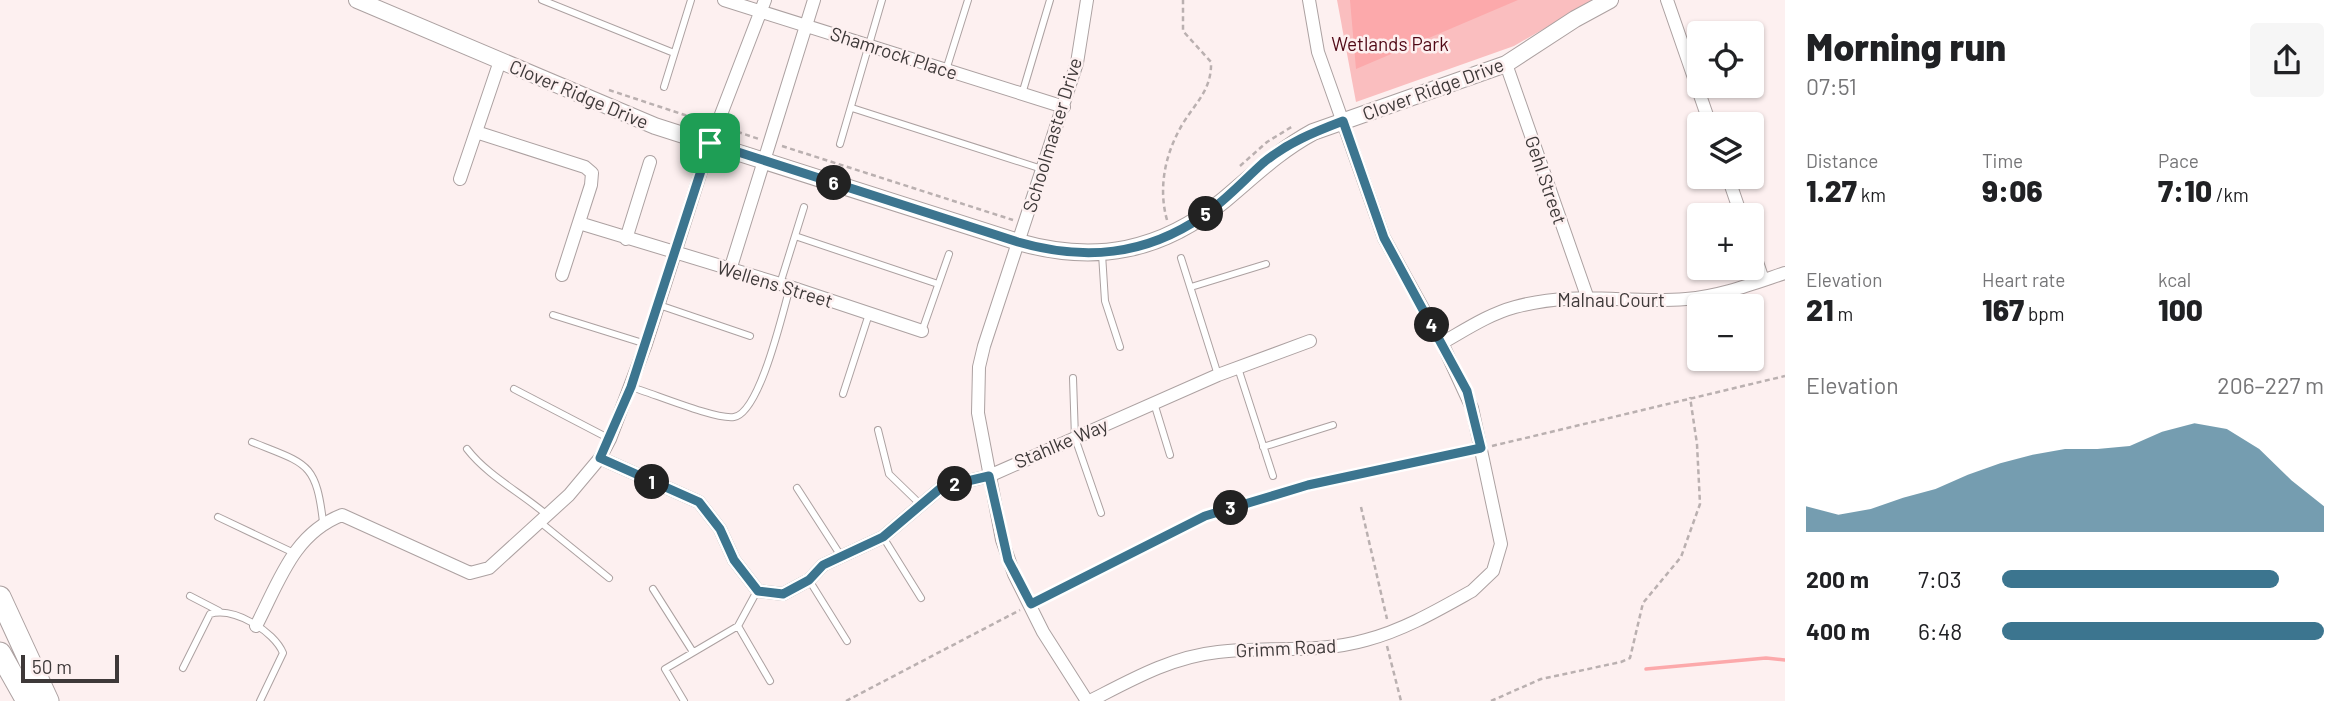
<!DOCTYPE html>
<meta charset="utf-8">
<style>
body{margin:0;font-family:Barlow,sans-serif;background:#f6f6f6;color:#202124;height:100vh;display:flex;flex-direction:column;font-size:26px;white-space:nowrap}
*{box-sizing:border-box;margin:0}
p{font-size:23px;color:#757577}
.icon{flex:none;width:38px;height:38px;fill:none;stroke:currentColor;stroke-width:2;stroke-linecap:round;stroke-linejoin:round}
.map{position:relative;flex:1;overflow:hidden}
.sheet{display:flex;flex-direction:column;background:#fff;width:560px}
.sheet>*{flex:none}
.tools{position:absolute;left:1687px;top:21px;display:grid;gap:14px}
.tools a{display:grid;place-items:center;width:77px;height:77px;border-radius:7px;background:#fff;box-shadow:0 2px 5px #0004;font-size:35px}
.scale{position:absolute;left:21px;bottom:18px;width:98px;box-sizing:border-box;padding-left:7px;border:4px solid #3e3939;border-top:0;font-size:19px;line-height:24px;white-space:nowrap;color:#3e3939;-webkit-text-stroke:5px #fdf0f0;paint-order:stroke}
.pin{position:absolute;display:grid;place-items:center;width:60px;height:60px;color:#fff;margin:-30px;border-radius:14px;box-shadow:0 4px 10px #0006}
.km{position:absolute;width:35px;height:35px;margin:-18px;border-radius:50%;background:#222;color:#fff;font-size:19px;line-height:35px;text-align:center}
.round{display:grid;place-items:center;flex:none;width:74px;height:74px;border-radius:7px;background:#f6f6f6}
.head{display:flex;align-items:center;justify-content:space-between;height:119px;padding:0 21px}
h1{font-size:38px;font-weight:800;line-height:52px}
.stats{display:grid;grid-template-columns:repeat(3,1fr);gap:10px;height:119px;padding:7px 21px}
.stats div{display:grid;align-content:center}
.stats b{font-size:30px;font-weight:800}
.stats small{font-size:19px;font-weight:400}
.stats p{font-size:19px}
.chart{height:196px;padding:14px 21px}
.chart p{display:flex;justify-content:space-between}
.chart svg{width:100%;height:126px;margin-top:7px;fill:#3c758f;opacity:.7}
ul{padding:0 21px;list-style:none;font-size:23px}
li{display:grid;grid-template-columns:112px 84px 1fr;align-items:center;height:52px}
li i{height:18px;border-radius:9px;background:#3c758f}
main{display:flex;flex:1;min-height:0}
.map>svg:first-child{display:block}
.green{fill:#fabebf}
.water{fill:#fca9ab}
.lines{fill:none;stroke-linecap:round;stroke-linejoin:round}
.stream{stroke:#fca9ab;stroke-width:3.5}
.lane-casing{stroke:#aca1a1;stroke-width:8}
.street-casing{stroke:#aca1a1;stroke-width:14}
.secondary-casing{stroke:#aca1a1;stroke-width:18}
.highway-casing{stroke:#aca1a1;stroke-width:23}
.path{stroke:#bab0b0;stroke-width:2.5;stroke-dasharray:5 3.5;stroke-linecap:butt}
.lane{stroke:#fff;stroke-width:6}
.street{stroke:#fff;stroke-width:12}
.secondary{stroke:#fff;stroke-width:16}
.highway{stroke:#fff;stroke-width:21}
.route-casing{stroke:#fff;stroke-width:14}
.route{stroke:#3c758f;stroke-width:9}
.labels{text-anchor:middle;stroke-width:5;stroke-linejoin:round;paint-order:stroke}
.park-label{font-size:19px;fill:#500815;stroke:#fdf0f0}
.street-label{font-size:19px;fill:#3e3939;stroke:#fdf0f0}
</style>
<main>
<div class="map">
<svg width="1785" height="701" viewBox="0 0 1785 701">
<rect width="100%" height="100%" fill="#fdf0f0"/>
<path class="green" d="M1337,0h257l-80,46 -158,56z"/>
<path class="water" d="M1350,0h168l-162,69z"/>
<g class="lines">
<path class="stream" d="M1646,669l120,-11 19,2"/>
<defs>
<path id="lane" d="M542,0l132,53
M946,70l22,-70
M664,87l27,-87
M1022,94l28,-94
M852,108l190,61
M840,144l42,-144
M795,236l143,48
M1102,254l3,47 15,46
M1181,258l37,117
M780,284l24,-77
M1191,287l75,-23
M659,305l91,31
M553,315l93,29
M922,331l27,-77
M1238,368l35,108
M1073,378l2,60 26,75
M631,387c21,6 85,33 103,30 26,-4 49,-106 56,-130
M514,389l96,50
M843,394l26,-80
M1154,403l16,52
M878,430l11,44 32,31
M252,442c54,22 64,19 71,80
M1263,447l70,-22
M467,449c21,27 53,43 80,66
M797,488l44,68
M218,517l76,36
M540,522l69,56
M883,537l38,61
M809,580l38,61
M653,589l40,63
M757,591l-19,35 32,55
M190,596l29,15
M183,668l27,-54c24,-7 64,17 73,39l-23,48
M684,701l-19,-32 73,-43"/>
<path id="street" d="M724,0l340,107
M1667,0l43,124
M1506,64l81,232
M476,132l109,35 7,6 -1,12 -29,90
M1728,177l13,38
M460,179l40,-118
M579,223l211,64 132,44
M626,239l24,-77
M1752,247l11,33
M730,270l84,-270
M1442,343c23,-13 47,-29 73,-36 62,-17 111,-3 171,-8 35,-3 66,-15 99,-26
M600,458l99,44 21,27 14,31 24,31 25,3 26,-14 14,-15 60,-28 59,-50 47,-11 229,-101 92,-34
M256,626c23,-44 37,-92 86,-111l128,58 19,-5 80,-73 31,-37 10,-19 36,-95 64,-201 55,-143
M1087,701l-44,-69 -29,-58 -12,-34 -24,-127 1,-46 5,-21 93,-283 10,-63
M1090,701c41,-21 81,-44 128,-49 50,-6 99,2 148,-12 38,-10 72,-30 106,-49l21,-20 8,-27 -29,-136 -30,-65 -58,-105 -66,-186 -9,-52"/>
<path id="secondary" d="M357,0l298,126 363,116c77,22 143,10 206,-42 30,-25 54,-49 89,-68l193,-68 69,-45 35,-19"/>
<path id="highway" d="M0,597l48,104
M0,653l27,48"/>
</defs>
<use href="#lane" class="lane-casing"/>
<use href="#street" class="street-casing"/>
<use href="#secondary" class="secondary-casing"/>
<use href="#highway" class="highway-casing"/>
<path class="path" d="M609,90l97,32
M729,129l30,10
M782,146l231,74
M1240,166l27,-24 26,-16
M1167,220c-9,-32 -2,-66 15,-95 13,-22 30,-35 29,-63l-28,-31v-31
M1492,446l293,-70
M1361,507l26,112
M1041,598l164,-82 103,-31 161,-34
M1387,646l14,55
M846,701l174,-91
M1491,701l50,-22 80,-17 9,-4 13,-55 38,-46 19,-53 -3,-60 -7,-47"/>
<use href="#lane" class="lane"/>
<use href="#street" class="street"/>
<use href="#secondary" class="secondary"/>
<use href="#highway" class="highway"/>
</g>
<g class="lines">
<defs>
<path id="route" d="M1343,121l41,117 83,153 14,57 -173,37 -103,31 -174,88 -23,-44 -19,-84 -47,11 -59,50 -60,28 -14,15 -26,14 -25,-3 -24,-31 -14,-31 -21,-27 -99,-44 31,-71 79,-244 308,99c66,19 127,14 185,-26 22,-15 40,-35 60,-53 24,-20 51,-31 80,-42z"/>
</defs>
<use href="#route" class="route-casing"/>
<use href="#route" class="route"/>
</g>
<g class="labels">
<g class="park-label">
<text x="1390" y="51">Wetlands Park</text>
</g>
<g class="street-label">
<text transform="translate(894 53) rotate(18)" y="7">Shamrock Place</text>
<text transform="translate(1433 89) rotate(-20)" y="7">Clover Ridge Drive</text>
<text transform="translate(579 94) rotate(23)" y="7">Clover Ridge Drive</text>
<text transform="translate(1052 135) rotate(-73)" y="7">Schoolmaster Drive</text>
<text transform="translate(1546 180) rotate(71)" y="7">Gehl Street</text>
<text transform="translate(775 284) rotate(17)" y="7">Wellens Street</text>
<text x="1611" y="307">Malnau Court</text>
<text transform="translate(1061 443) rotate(-23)" y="7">Stahlke Way</text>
<text transform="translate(1286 648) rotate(-3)" y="7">Grimm Road</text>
</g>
</g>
</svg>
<div class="tools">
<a><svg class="icon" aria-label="locate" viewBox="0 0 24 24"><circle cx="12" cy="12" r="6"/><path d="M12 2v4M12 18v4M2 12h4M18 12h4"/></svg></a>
<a><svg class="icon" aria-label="layers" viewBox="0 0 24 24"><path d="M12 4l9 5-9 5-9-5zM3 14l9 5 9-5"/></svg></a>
<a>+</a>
<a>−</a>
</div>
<div class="scale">50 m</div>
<div class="pin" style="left:710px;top:143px;background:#1e9e55"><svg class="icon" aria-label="arrive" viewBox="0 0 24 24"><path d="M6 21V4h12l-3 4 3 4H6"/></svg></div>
<b class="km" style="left:652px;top:482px">1</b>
<b class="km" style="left:955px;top:484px">2</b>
<b class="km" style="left:1231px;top:508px">3</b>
<b class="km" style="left:1432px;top:325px">4</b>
<b class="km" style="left:1206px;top:214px">5</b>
<b class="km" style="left:834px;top:183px">6</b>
</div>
<section class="sheet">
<div class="head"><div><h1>Morning run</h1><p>07:51</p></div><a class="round"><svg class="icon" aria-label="share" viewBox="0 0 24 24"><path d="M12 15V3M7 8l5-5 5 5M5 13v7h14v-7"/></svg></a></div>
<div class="stats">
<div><p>Distance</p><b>1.27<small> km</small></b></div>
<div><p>Time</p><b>9:06</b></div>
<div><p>Pace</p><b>7:10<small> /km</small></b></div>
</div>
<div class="stats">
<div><p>Elevation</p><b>21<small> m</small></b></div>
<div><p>Heart rate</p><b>167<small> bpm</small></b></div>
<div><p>kcal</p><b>100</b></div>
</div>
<div class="chart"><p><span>Elevation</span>206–227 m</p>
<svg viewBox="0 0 160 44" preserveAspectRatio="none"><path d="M0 44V35L10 38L20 36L30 32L40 29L50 24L60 20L70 17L80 15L90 15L100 14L110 9L120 6L130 8L140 15L150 26L160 35V44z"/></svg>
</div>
<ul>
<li><b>200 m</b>7:03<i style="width:86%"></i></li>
<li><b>400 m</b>6:48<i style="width:100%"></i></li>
</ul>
</section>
</main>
